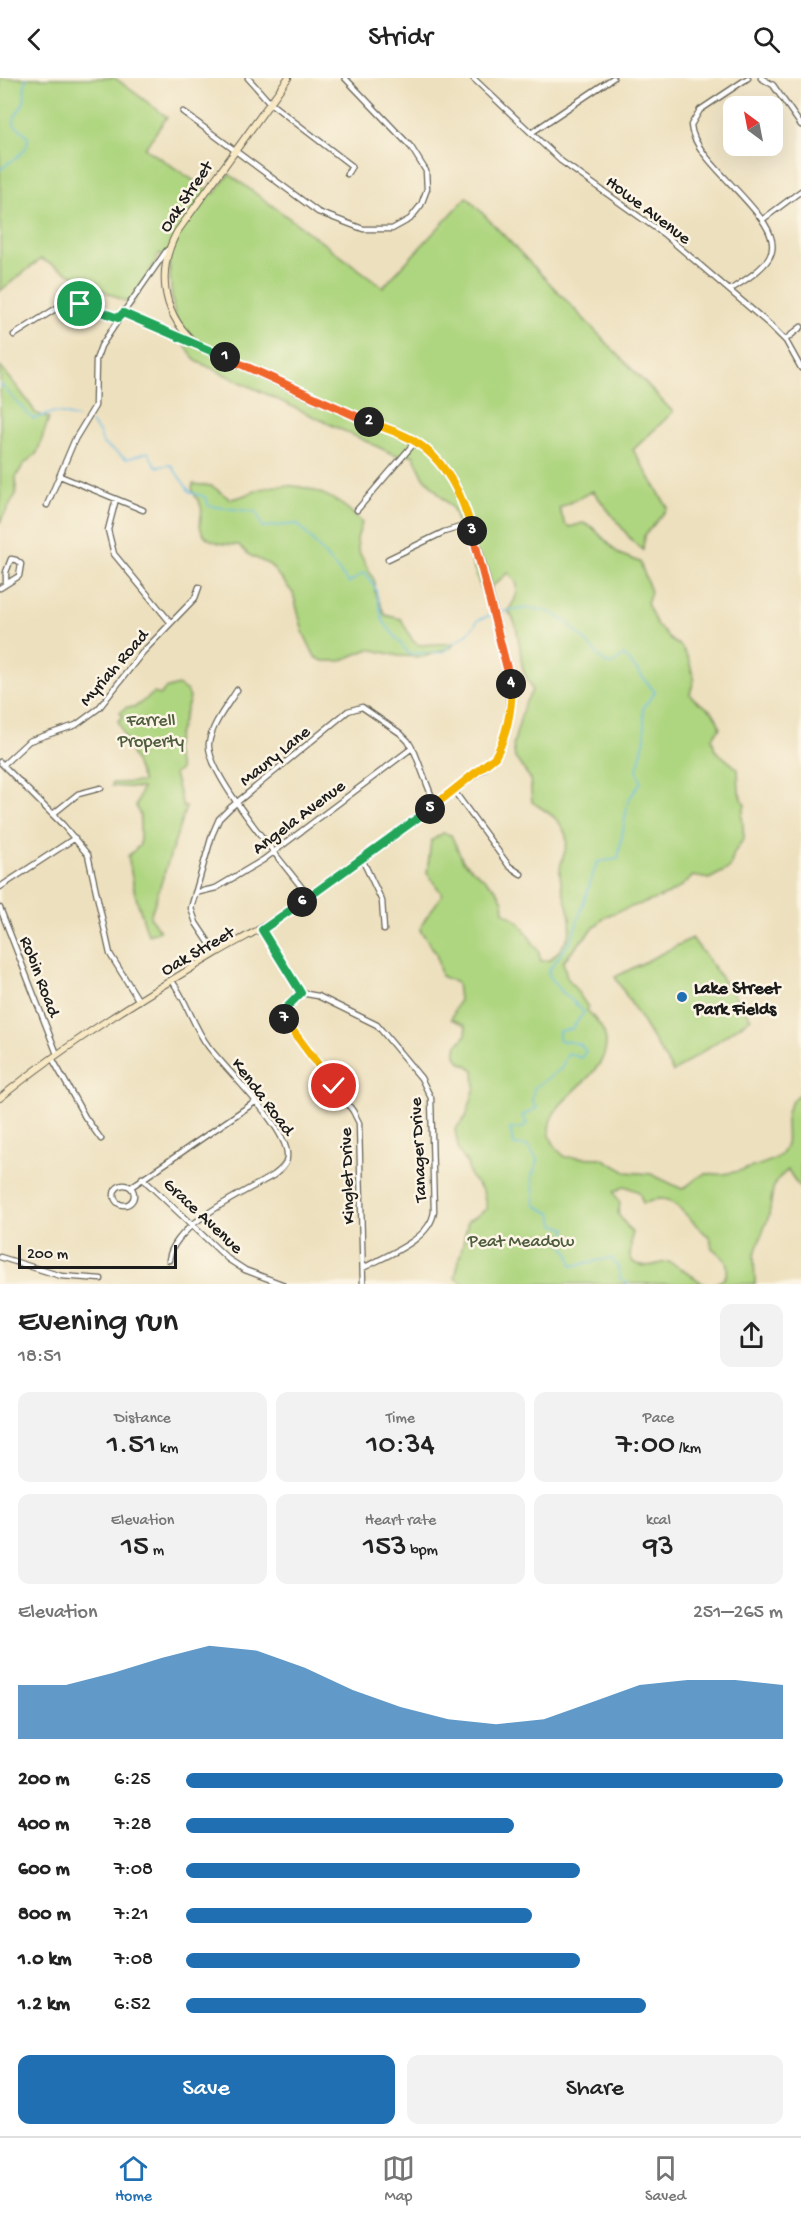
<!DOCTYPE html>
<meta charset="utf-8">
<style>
body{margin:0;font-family:"Gochi Hand",sans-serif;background:#f2f2f2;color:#222;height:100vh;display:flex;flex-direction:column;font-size:22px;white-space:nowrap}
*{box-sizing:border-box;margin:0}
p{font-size:20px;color:#767676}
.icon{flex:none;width:33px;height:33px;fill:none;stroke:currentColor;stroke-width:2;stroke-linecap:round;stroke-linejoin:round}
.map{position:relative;height:1206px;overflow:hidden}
.sheet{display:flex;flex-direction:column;background:#fff;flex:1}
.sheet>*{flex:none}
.needle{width:39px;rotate:328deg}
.tools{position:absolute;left:723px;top:18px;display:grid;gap:12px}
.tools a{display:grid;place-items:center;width:60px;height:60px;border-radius:12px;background:#fff;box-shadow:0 6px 24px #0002;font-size:30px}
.scale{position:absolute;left:18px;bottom:15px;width:159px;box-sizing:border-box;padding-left:6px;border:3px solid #1c1c1c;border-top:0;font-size:16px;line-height:21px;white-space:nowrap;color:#1c1c1c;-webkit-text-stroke:4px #fcf5e5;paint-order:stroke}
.pin{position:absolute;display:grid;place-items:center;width:51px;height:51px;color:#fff;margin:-26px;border:3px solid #fff;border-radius:50%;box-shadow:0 2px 6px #0007}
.km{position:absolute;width:30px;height:30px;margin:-15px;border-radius:50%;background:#222;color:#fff;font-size:16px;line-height:30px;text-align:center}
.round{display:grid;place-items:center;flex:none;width:63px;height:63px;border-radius:12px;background:#f2f2f2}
.summary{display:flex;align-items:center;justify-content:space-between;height:102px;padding:0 18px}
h1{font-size:33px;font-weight:600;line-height:45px}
.figures{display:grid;grid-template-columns:repeat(3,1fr);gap:9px;height:102px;padding:6px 18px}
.figures div{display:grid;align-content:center;border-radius:12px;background:#f2f2f2;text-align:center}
.figures b{font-size:30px;font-weight:600}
.figures small{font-size:16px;font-weight:400}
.figures p{font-size:16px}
.chart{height:168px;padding:12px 18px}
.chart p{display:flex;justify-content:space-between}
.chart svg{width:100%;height:108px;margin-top:6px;fill:#1f6fb2;opacity:.7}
.primary-button{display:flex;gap:12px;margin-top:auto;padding:12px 18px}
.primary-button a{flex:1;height:69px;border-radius:12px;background:#1f6fb2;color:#fff;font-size:24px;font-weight:600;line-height:69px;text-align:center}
.primary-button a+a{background:#f2f2f2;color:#222}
ul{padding:0 18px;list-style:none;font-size:20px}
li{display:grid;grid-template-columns:96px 72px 1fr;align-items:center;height:45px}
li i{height:15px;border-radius:8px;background:#1f6fb2}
header{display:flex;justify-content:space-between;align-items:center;height:78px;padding:0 18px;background:#fff;font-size:27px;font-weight:600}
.menu{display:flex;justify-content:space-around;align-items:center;height:84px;border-top:2px solid #e0e0e0;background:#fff;font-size:16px;color:#767676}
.menu a{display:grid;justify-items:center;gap:3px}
.menu .on{color:#1f6fb2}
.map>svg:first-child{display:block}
.green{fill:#aed57f;stroke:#65784e;stroke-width:1.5}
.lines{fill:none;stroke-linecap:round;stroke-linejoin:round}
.stream{stroke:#68bbe4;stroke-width:1.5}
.street-casing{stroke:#656155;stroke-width:7}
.secondary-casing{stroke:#656155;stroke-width:8}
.street{stroke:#fff;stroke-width:4.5}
.secondary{stroke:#f8e8c3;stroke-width:6}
.split-1-casing{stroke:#fff;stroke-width:12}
.split-2-casing{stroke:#fff;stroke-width:12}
.split-3-casing{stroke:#fff;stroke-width:12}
.split-4-casing{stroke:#fff;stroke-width:12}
.split-5-casing{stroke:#fff;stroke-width:12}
.split-6-casing{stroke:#fff;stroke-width:12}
.split-7-casing{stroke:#fff;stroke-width:12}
.split-8-casing{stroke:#fff;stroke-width:12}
.split-1{stroke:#22a559;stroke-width:8}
.split-2{stroke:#f0652b;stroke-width:8}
.split-3{stroke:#f5b400;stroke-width:8}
.split-4{stroke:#f0652b;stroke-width:8}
.split-5{stroke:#f5b400;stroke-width:8}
.split-6{stroke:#22a559;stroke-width:8}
.split-7{stroke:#22a559;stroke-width:8}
.split-8{stroke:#f5b400;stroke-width:8}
.poi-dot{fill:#1f6fb2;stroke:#fcf5e5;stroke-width:2}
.labels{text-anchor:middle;stroke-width:5;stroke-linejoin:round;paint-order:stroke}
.street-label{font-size:18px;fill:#1c1c1c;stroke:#fcf5e5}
.park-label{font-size:18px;fill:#4f5d3f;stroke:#fcf5e5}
.poi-label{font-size:18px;font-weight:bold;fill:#1c1c1c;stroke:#fcf5e5;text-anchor:start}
</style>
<header><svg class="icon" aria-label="back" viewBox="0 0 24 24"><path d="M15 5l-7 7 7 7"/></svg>Stridr<svg class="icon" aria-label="search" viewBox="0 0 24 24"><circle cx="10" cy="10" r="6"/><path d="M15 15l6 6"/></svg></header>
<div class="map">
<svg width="801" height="1206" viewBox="0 0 801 1206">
<rect width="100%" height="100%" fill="#fcf5e5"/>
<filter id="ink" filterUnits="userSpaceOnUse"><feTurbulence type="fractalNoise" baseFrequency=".0167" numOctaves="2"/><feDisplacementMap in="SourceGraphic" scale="12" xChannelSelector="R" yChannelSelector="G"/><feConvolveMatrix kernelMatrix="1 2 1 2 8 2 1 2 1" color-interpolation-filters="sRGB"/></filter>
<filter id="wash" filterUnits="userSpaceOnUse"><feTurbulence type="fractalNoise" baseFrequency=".008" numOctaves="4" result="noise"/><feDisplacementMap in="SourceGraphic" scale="24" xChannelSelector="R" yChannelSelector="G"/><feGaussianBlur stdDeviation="1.35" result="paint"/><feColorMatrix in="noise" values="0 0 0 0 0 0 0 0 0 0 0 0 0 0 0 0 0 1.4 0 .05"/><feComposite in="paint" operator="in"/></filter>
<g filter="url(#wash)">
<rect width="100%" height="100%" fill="#ede0be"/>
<path class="green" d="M0,0h115l52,39 -22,31 69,46 15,-20 154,113 84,-90 206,215 -40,38 35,58 -24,28 -1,14 -10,-8 -40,-51 -34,17 6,16 5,3 13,-4 9,4 27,27 21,8 11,30 -4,11 10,22 16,17 8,4 8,14 5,20 -4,14c11,16 23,8 30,34l-8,10 3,12 23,19 1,23 6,13 -3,10 2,23 -10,15 -4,15 -21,11 -16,-3c-23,25 -55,26 -84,39 -10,5 -38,37 -46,47l4,15 21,30 -1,3c6,7 16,16 18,26 12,49 -95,71 -40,121l37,1 24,14 25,2 31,15c8,-4 15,-13 23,-15 6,-1 13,1 19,0 12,-2 48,-11 56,-19 17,-18 -8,-40 21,-62v97l-13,-20 -10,9 -5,10 -4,26 -15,41 1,28h-41l10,-5c9,-15 -1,-22 -12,-31l-2,-11c-14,-8 -32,-37 -48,-38 -8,-1 -12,4 -19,4l-4,-11 -14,-6 -11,6 6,12 -2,10 14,19 -2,24 4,6c18,6 17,1 33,-1 6,-1 30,18 37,22h-240l-9,-6 13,-57 19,-12 -4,-18 -13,-15 -3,-13 -8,-11 -4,-23 11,-12 9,-30 -1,-17c-10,-8 -22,-7 -17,-25 6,-7 12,-9 8,-20l-14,-6 8,-19 -2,-17 -16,-7 -5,-23 -16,-23c3,-13 16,-23 22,-36l-15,-21 4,-32 12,-8 8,2 12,26 33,28 7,12 1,11 15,10 19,28 3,11 9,-1c37,-34 13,-49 10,-86 -1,-15 11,-27 5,-41 -6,-16 -20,-22 -33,-31l-2,-24 -15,-20 -2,-13 11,-40 8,-14c-1,-9 -7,-14 -9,-22 -4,-17 -3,-45 -15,-58 8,-12 16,-26 0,-38l-25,21 -30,-85 -30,-33 -10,-21h-18l-199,-94c-24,-29 -25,-66 -27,-102l-9,-6 -28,52 -91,-46 -41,32z
M0,289c6,5 34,41 35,46l14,5 -12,35 -14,12 -7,12v17l-16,28z
M193,406l19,2 18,13c11,-1 21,-7 31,-10 37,-11 77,6 101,34l-5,16 1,11 17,32v10l10,23 16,4 12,22 6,4 35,-2 -2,4 -29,10 -24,-1 -30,-7 -29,12h-17l-8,-4 -12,-25 -10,-39 -23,-28 -21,-10 -10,-10c-14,0 -37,-2 -39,-20 0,-6 3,-14 1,-19 -3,-9 -11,-12 -8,-22z
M178,607l9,6 3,7 -16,50 6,22 -6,4 9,33h3l-36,110 10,14 -12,4 -13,-41 -7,-38 12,-11v-29l-4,-10 6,-18 -30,-2v-3l31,-1 -25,-61 5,-4 -3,-5 7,-5h8l19,-14 6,2 5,-6z
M692,860l59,80 -78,54 -58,-95z"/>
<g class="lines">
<path class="stream" d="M0,92c12,-12 29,-15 28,-34l-14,-12c0,-11 6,-13 10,-22 2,-8 -2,-14 3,-24
M0,306l33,35 22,-7 23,6
M91,345l8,9 4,12 24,15 21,-7 8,15 15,-2 19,27 15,5 4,9 48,6 5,15 36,-3 51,59 16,-11 10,15 8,34 26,33 34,-2c14,-14 25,-14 35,-32l13,-5
M496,536c56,-19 75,11 109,49l8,1 11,-9 31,37 -12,16 2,30 -8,32 4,12 -13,19 -10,58 -21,3 -25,76 -24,34c6,16 24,27 36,40l-12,17 -13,2v9l21,4 6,7 -5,7 -13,-5 -7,16 -27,19 -2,12 5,8 -15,8 5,7 -4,5 -13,1 4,16 14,1 10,15 -6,15 3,29 17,9 2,10 13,5 -6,14 8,10 3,13 39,-8 8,11 1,9 9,6"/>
</g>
</g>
<g filter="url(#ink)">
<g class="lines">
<defs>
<path id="street" d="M248,0l22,25 82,63 -5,8
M473,0l88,83 104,74 105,90 16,16 15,27
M761,0l12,7 28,40
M183,34l135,100 45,17h29l18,-10 11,-14 6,-16 -1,-18 -15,-24 -66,-69
M531,55l82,-55
M762,142l39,-29
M167,172l-44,63 70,29
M730,212c13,-9 31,-19 39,-32 23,-37 -76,-92 -78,-133l9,-15 48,-32
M14,257l54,-34 50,17
M785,262l16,-13
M60,398l83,34
M116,421l-8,31 6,24 57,69
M47,427l28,-66 20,-33 1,-46 5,-14 22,-33
M357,432l59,-69
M388,481l56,-27 26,-8
M0,510l19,-12 2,-12 -5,-4 -5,-1 -5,13v12
M237,612c-10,16 -25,34 -28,53 -4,31 79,125 100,154
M0,684l63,63 25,30 22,99 29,47
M3,687l26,-24 47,-16 23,-17 43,-55 53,-55 4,-11
M454,713l55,75 12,8
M53,736l25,-20 23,-6
M362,781l20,42 2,29
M0,809l75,-49
M195,815l21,-5 47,-28 149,-112
M0,830l57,146
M262,852l39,63 17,3 59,29 44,53 10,20 3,113c-3,29 -49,45 -71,57
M216,875l-20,-30 -5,-15 21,-73 7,-16 11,-11 118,-97 14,-4 38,26 8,8 7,12 20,52
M301,915l-15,14 -4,9 71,95 6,12 4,161
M52,980l33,59 16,22
M142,1100l86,81 17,11 37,14
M114 1117a10 10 0 1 1 20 0a10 10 0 1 1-20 0Z
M131,1109l124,-85
M0,1179l61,19 40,3
M169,1182c4,-36 76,-68 105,-85 6,-5 13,-10 13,-18 3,-27 -62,-88 -79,-111 -15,-20 -21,-45 -36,-65"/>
<path id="secondary" d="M0,1020c66,-54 141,-100 215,-144 25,-15 51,-27 76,-44l192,-141c34,-31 29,-83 19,-123 -14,-55 -28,-151 -69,-190 -24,-23 -59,-32 -89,-45 -37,-15 -72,-31 -108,-48 -13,-7 -34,-12 -44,-23 -31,-30 -35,-71 -15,-108l111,-154"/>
</defs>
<use href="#street" class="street-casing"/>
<use href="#secondary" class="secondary-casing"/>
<use href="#street" class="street"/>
<use href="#secondary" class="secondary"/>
</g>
</g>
<g class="lines" filter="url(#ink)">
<defs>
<path id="split-1" d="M80,226l38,14 5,-5 102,44"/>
<path id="split-2" d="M225,279l144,65"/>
<path id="split-3" d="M369,344c15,6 33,11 47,20 31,20 47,55 56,89"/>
<path id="split-4" d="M472,453l39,153"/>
<path id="split-5" d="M430,731l65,-52c11,-19 18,-50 16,-73"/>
<path id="split-6" d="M302,824l128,-93"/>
<path id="split-7" d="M284,941l-2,-7 19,-19 -39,-63 40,-28"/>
<path id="split-8" d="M284,941l50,67"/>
</defs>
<use href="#split-1" class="split-1-casing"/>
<use href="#split-2" class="split-2-casing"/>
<use href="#split-3" class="split-3-casing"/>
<use href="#split-4" class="split-4-casing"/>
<use href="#split-5" class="split-5-casing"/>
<use href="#split-6" class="split-6-casing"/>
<use href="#split-7" class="split-7-casing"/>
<use href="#split-8" class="split-8-casing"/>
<use href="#split-1" class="split-1"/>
<use href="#split-2" class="split-2"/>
<use href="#split-3" class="split-3"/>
<use href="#split-4" class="split-4"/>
<use href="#split-5" class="split-5"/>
<use href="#split-6" class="split-6"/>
<use href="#split-7" class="split-7"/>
<use href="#split-8" class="split-8"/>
</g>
<circle class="poi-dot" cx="682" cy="919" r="6"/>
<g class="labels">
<g class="street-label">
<text transform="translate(185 118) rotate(-56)" y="6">Oak Street</text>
<text transform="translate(649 131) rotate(37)" y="6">Howe Avenue</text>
<text transform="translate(113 589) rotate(-49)" y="6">Myriah Road</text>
<text transform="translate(274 677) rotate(-39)" y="6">Maury Lane</text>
<text transform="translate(298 738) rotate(-37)" y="6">Angela Avenue</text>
<text transform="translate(197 872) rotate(-30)" y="6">Oak Street</text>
<text transform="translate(41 898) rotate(69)" y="6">Robin Road</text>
<text transform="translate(264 1018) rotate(53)" y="6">Kenda Road</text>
<text transform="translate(417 1072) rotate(-93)" y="6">Tanager Drive</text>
<text transform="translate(346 1098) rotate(-92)" y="6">Kinglet Drive</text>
<text transform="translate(204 1137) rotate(43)" y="6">Grace Avenue</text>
</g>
<g class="park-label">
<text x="151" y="647">Farrell<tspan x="151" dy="21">Property</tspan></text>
<text x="521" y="1168">Peat Meadow</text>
</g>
<g class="poi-label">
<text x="694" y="915">Lake Street<tspan x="694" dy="21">Park Fields</tspan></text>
</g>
</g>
</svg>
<div class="tools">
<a><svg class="needle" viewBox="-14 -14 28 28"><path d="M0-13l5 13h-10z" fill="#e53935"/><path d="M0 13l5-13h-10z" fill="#767676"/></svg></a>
</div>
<div class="scale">200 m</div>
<div class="pin" style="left:80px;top:226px;background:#1e9e55"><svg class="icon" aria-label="arrive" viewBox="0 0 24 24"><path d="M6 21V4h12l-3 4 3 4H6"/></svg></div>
<div class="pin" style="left:334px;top:1008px;background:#d93025"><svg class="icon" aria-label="check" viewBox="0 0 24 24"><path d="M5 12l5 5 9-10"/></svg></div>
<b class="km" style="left:225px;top:279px">1</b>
<b class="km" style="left:369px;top:344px">2</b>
<b class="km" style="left:472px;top:453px">3</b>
<b class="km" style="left:511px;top:606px">4</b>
<b class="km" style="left:430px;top:731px">5</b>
<b class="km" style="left:302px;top:824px">6</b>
<b class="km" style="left:284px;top:941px">7</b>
</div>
<section class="sheet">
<div class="summary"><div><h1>Evening run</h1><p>18:51</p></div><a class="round"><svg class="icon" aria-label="share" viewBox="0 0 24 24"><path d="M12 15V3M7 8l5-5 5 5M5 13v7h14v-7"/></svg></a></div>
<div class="figures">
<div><p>Distance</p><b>1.51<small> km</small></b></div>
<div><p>Time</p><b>10:34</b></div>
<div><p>Pace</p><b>7:00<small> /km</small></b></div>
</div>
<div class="figures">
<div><p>Elevation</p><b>15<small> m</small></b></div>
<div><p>Heart rate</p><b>153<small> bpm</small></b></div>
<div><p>kcal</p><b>93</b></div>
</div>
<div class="chart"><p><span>Elevation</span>251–265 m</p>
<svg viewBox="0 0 160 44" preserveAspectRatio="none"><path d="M0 44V22L10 22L20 17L30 11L40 6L50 8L60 15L70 24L80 31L90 36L100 38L110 36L120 29L130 22L140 20L150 20L160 22V44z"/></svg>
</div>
<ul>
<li><b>200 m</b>6:25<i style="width:100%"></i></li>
<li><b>400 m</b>7:28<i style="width:55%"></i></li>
<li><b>600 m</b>7:08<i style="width:66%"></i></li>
<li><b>800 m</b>7:21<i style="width:58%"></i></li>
<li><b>1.0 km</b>7:08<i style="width:66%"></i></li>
<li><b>1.2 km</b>6:52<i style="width:77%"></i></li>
</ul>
<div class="primary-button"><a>Save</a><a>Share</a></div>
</section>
<nav class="menu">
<a class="on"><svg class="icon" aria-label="home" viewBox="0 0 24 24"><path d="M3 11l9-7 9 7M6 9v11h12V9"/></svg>Home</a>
<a><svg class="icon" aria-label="map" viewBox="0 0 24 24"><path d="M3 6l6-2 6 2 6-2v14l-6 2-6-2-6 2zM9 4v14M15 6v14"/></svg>Map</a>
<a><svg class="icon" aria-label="saved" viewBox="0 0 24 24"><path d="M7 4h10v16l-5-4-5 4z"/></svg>Saved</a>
</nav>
